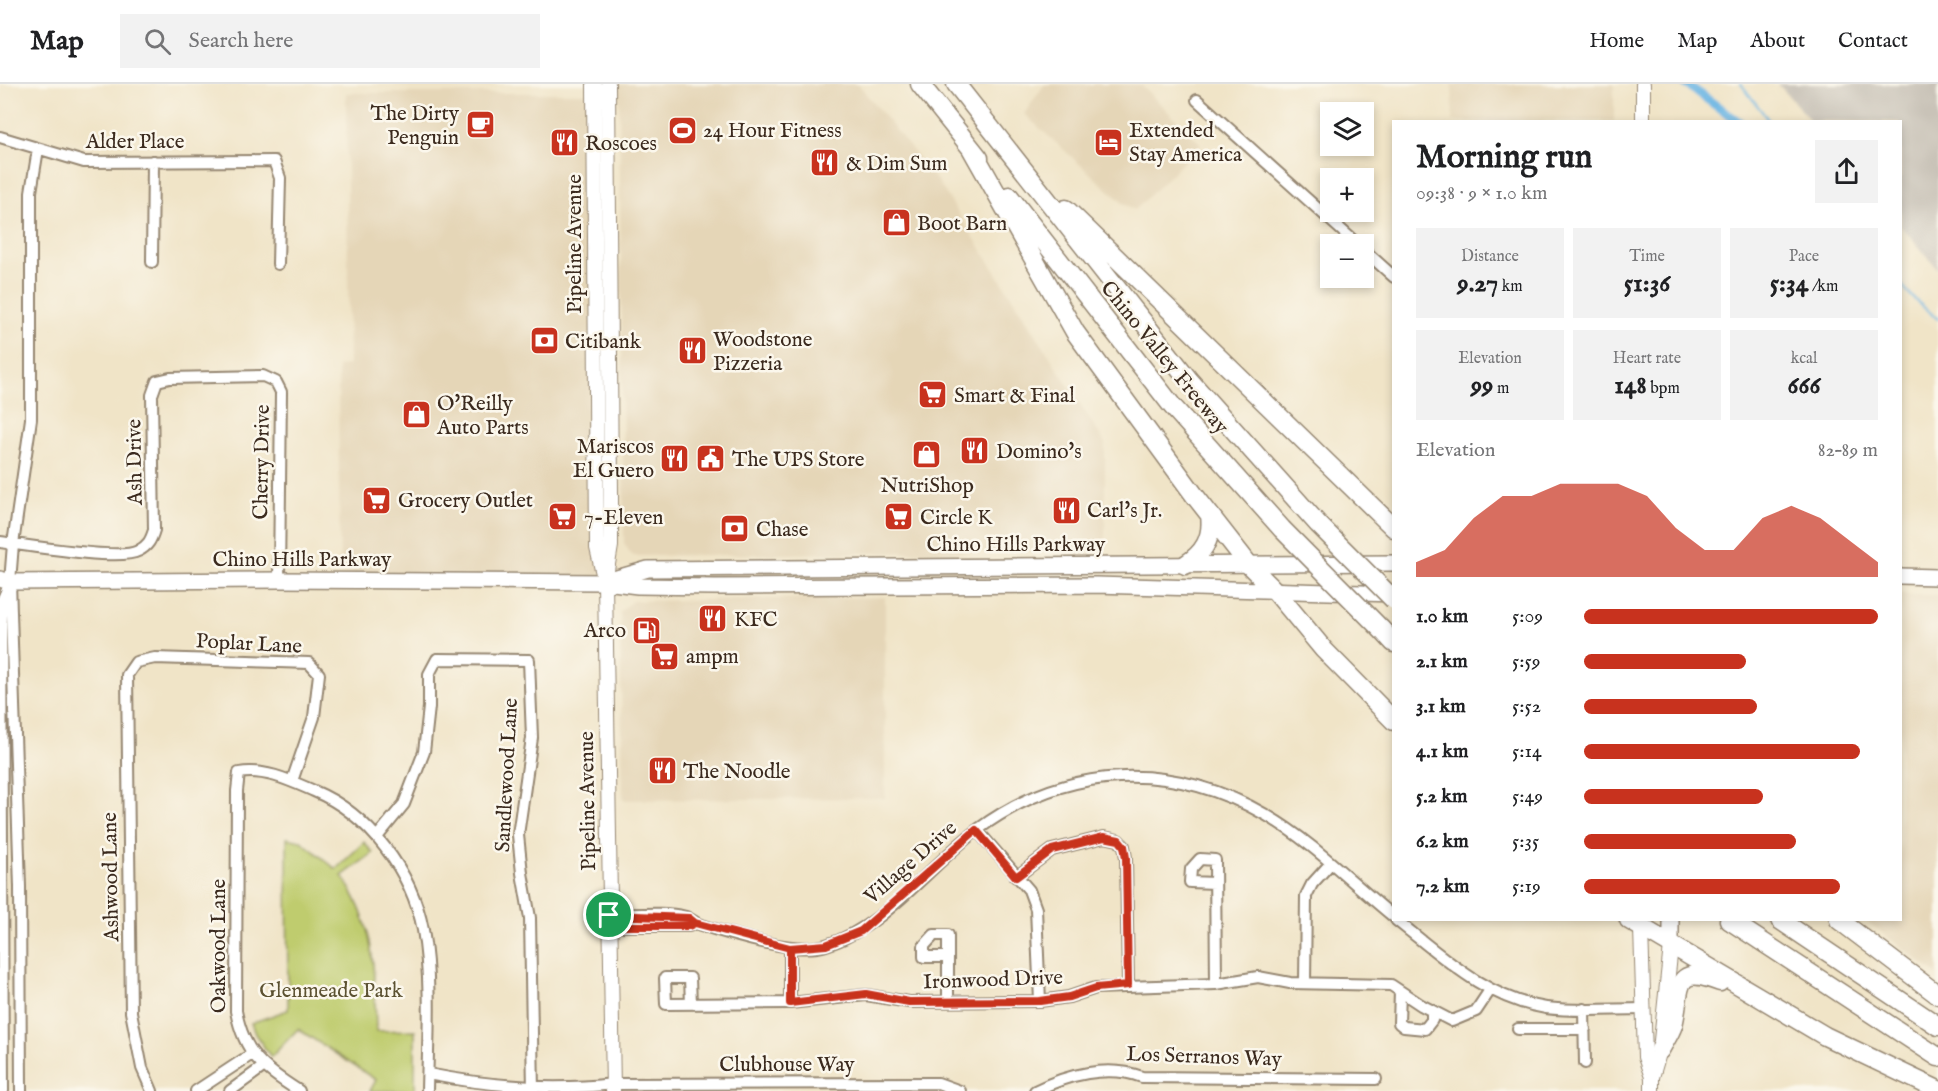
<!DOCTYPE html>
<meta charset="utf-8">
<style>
body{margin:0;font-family:"IM FELL English",serif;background:#f2f2f2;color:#202124;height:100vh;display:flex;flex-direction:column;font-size:22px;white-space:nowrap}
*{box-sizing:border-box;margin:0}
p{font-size:20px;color:#757577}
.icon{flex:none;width:33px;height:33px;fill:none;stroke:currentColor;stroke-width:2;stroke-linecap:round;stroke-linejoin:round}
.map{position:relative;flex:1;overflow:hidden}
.panel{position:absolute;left:1392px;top:36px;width:510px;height:801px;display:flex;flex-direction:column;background:#fff;border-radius:0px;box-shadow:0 3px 9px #0003}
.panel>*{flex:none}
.buttons{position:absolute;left:1320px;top:18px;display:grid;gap:12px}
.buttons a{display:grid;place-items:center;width:54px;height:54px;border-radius:0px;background:#fff;box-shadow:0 3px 9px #0003;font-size:30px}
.pin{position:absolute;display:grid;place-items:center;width:51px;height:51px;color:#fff;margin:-26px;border:3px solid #fff;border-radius:50%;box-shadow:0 2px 6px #0007}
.round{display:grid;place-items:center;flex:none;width:63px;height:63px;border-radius:0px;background:#f2f2f2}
.summary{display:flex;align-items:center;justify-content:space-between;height:102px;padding:0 24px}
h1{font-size:33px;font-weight:700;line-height:45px}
.stats{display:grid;grid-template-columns:repeat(3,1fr);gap:9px;height:102px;padding:6px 24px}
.stats div{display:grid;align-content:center;border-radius:0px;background:#f2f2f2;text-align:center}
.stats b{font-size:26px;font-weight:700}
.stats small{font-size:16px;font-weight:400}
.stats p{font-size:16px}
.chart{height:168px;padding:12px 24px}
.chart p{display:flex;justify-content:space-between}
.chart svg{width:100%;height:108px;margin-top:6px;fill:#c8321e;opacity:.7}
ul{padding:0 24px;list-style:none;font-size:20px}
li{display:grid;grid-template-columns:96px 72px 1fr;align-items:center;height:45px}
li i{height:15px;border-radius:8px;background:#c8321e}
header{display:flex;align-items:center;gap:36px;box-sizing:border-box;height:84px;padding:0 30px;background:#fff;border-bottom:2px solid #e0e0e0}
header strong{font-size:28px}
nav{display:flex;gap:33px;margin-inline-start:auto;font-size:21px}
.search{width:420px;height:54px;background:#f2f2f2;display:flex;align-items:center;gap:15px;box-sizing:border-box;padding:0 21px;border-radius:0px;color:#757577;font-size:22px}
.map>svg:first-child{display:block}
.built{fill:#e5d6b7}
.industrial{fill:#c9c3b8}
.green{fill:#bfcc6e;stroke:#7d7b46;stroke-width:1.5}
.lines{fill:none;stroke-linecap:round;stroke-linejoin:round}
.stream{stroke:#6ab5e3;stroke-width:2}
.canal{stroke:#6ab5e3;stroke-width:9}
.street-casing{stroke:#968772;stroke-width:14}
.secondary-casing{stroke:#968772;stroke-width:16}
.primary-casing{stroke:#968772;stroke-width:18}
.highway-casing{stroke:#968772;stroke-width:21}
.street{stroke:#fff;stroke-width:10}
.secondary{stroke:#fff;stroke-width:14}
.primary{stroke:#fff;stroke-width:15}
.highway{stroke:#fff;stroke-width:18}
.highway-bridge-casing{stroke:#968772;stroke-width:21;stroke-linecap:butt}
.highway-bridge{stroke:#fff;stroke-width:18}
.route-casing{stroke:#fff;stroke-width:12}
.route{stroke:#c8321e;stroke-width:8}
.labels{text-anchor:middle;stroke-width:5;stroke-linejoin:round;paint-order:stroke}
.poi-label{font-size:21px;fill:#3b2a1e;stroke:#fbf7ec;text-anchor:start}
.street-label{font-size:21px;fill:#3b2a1e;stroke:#fbf7ec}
.park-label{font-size:21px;fill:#5c5232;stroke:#fbf7ec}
</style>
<header>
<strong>Map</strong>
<div class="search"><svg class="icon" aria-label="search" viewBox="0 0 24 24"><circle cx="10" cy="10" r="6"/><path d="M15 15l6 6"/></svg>Search here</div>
<nav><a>Home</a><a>Map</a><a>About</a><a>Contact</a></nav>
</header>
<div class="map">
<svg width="1938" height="1007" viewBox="0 0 1938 1007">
<rect width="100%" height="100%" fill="#fbf7ec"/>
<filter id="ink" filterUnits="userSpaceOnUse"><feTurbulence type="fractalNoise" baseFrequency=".0167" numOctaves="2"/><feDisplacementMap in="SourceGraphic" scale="12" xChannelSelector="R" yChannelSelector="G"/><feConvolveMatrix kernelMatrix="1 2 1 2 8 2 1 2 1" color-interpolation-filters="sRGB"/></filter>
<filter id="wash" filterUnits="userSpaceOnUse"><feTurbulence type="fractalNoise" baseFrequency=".008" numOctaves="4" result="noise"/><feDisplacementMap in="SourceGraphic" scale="24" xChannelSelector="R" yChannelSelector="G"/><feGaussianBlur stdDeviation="1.35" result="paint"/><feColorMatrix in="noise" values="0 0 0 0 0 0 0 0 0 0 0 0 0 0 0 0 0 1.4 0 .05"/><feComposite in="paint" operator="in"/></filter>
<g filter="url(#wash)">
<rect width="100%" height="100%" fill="#f0e4c7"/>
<path class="built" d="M619,0h239l81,99 166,260v107l-473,6 -8,-13z
M1045,0h95l61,60 -66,66 -12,-7 -99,-89z
M1452,0h162v37h-161z
M346,9h252l3,484 -261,-3 -2,-208 11,-1z
M1901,511h37v380l-73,-55h35z
M885,513v201l-262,2 -3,-188 12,-11z"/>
<path class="industrial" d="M1778,0h160v185l-37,-43 -1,-104 -89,-1z"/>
<path class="green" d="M287,754l14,3 35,28 28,-27 9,11 -31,23c35,51 32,96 34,155l39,-1v61h-45l6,-11 -78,-51 -27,28 -16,-23 -4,-11 37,-13z"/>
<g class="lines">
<path class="stream" d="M1741,0l29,38
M1900,199l15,17 23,19"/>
<path class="canal" d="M1686,0l53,38"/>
</g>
</g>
<g filter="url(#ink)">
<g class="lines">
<defs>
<path id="street" d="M1197,16l160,144
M0,53l84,25 190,-1 6,17 -2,86
M1364,166l30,27
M152,178l1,-101
M0,458c24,3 121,19 138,9 10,-5 13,-11 16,-21l-2,-135 5,-14 13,-3 93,-2 13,6 5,10 -2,188
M977,746l52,60 7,19 4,92
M377,753l27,-33 20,-52 5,-45v-33l8,-15 92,1 3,78 -14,97 4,38 8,45 3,173
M1016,793l36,-27 52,-13 14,3 6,6 2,12 2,127
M1215,799l-25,-1 1,-13 9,-10 15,1 1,124
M609,831c25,0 54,-4 77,2 5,2 8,5 12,7 32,10 97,31 128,21 58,-17 103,-79 151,-115 89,-66 193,-70 289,-15 47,27 86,68 128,102
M1396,836c46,36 90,79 150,88 31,4 66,1 97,1
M610,842h79l6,-3
M790,864v55
M948,873h-24v-11l10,-11h14v67
M1305,899l1,-87 6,-12 18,-20
M1400,907l-1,32 5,4 21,2 7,-9v-9
M691,920l-1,-26h-25l1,26 124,-1 76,-8 43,7 131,-1 29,-4 27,-9 120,-4 42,-7 32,6 101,2 30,20 31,16 24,-10 14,-21
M1584,925l1,54
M1518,945h67
M428,990c60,12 124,17 185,10l325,-1 22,8
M3,1007l-2,-488 8,-18
M21,1007l-1,-204 -10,-305 3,-38 18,-125v-227l7,-43
M152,1007l-10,-23 -11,-56 -4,-337 9,-13 19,-4 154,5 10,11 -5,43 -22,64
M196,1007l56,-37
M230,1007l33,-24
M299,1007c-35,-22 -55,-37 -63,-80l1,-220 2,-18c25,-5 52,8 75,18 55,23 98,81 109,139 9,52 5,109 4,161
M1035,1007c31,-16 73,-27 107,-14l234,2"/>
<path id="secondary" d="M594,0l3,464 6,26
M608,0l3,410v52l-6,36 8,509
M1643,0v38
M1641,844l4,129 7,20v14
M1652,993l8,-27 11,-104"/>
<path id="primary" d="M1900,492l38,1
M0,495l10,3 269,-2 326,2 33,4 77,1 381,-2 298,9
M610,496l38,-11 746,-6
M1671,836v26"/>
<path id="highway" d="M920,0l59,74
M956,0l233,296 129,144
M971,64l104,184 120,164 54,69 27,27 48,58 70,71
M1009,112l164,211 109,122
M1066,125l328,319
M1185,481c19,-12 28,-27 25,-50
M1381,545l13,14
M1629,836l196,116 113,54
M1729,836l209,137
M1780,836l158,106
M1839,836l99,75
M1660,966c4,-8 10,-16 13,-25 9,-33 -3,-63 47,-43"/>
</defs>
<use href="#street" class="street-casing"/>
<use href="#secondary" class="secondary-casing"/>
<use href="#primary" class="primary-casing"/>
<use href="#highway" class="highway-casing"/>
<use href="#street" class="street"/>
<use href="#secondary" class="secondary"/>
<use href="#primary" class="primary"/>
<use href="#highway" class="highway"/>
<defs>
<path id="highway-bridge" d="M1318,440l76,76
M1282,445l99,100"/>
</defs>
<use href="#highway-bridge" class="highway-bridge-casing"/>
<use href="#highway-bridge" class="highway-bridge"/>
</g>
</g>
<g class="lines" filter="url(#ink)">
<defs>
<path id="route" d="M609,831l80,3 6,5 95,25v55l76,-9 43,8 131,-1 29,-4 27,-9 32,-3 -2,-127 -2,-12 -5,-6 -15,-3 -52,13 -36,27 -40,-47 -115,101 -35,14 -36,3 -95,-25 -6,3h-79l-1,-11"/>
</defs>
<use href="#route" class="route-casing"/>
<use href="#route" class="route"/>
</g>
<defs>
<symbol id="cafe-square" viewBox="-11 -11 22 22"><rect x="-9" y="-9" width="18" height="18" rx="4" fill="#c8321e" stroke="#fbf7ec"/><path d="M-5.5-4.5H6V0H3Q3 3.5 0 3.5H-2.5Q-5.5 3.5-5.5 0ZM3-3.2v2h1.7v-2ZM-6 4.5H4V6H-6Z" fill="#fff"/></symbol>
<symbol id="stadium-square" viewBox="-11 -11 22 22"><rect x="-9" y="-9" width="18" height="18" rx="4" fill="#c8321e" stroke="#fbf7ec"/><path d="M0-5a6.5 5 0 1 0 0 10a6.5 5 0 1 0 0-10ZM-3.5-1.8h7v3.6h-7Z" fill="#fff"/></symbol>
<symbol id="hotel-square" viewBox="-11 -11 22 22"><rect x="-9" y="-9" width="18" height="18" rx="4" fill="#c8321e" stroke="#fbf7ec"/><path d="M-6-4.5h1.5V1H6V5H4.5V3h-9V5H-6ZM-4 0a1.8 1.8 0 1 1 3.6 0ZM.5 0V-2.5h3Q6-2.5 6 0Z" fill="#fff"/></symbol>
<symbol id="restaurant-square" viewBox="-11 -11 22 22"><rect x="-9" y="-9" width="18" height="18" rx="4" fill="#c8321e" stroke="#fbf7ec"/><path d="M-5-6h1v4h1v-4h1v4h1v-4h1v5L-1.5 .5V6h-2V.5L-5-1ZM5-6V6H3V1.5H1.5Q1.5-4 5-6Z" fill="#fff"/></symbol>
<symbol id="shop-square" viewBox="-11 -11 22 22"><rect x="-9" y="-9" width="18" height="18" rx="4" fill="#c8321e" stroke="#fbf7ec"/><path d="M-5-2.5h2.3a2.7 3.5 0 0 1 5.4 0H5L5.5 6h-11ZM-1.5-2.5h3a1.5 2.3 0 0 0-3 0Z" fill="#fff"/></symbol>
<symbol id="bank-square" viewBox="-11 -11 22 22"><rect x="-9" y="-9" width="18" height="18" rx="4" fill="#c8321e" stroke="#fbf7ec"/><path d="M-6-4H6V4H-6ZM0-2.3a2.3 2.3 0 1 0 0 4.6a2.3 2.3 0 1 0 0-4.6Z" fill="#fff"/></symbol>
<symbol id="supermarket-square" viewBox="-11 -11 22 22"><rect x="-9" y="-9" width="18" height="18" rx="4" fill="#c8321e" stroke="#fbf7ec"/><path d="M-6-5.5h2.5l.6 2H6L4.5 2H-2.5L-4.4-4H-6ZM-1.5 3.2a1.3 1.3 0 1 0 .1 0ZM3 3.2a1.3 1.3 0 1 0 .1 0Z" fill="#fff"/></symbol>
<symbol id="civic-square" viewBox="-11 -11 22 22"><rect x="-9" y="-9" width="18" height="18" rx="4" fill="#c8321e" stroke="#fbf7ec"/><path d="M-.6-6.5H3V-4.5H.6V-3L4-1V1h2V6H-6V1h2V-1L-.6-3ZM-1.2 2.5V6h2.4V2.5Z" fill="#fff"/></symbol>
<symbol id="fuel-square" viewBox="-11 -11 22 22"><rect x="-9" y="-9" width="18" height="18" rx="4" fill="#c8321e" stroke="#fbf7ec"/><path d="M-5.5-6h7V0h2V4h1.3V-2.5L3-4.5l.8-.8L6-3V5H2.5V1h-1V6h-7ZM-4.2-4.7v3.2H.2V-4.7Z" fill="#fff"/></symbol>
</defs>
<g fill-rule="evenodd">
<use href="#cafe-square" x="464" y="24" width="33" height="33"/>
<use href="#stadium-square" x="666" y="30" width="33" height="33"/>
<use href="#hotel-square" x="1092" y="42" width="33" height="33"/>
<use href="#restaurant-square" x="548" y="42" width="33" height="33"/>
<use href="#restaurant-square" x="808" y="62" width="33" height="33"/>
<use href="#shop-square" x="880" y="122" width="33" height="33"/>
<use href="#bank-square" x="528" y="240" width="33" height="33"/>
<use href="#restaurant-square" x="676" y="250" width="33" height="33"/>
<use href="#supermarket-square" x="916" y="294" width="33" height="33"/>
<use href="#shop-square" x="400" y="314" width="33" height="33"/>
<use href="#restaurant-square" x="958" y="350" width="33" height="33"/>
<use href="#shop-square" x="910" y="354" width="33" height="33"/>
<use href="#restaurant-square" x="658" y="358" width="33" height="33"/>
<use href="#civic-square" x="694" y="358" width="33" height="33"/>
<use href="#supermarket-square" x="360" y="400" width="33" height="33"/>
<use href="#restaurant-square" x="1050" y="410" width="33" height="33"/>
<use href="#supermarket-square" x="546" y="416" width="33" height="33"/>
<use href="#supermarket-square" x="882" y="416" width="33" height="33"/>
<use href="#bank-square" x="718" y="428" width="33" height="33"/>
<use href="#restaurant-square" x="696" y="518" width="33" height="33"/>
<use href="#fuel-square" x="630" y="530" width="33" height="33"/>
<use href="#supermarket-square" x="648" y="556" width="33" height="33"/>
<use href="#restaurant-square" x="646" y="670" width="33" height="33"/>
</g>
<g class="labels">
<g class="poi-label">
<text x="459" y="36" text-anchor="end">The Dirty<tspan x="459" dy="24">Penguin</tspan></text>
<text x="703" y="53">24 Hour Fitness</text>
<text x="1129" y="53">Extended<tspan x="1129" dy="24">Stay America</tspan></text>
<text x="585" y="66">Roscoes</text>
<text x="846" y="86">&amp; Dim Sum</text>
<text x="917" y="146">Boot Barn</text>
<text x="713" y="262">Woodstone<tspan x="713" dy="24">Pizzeria</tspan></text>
<text x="565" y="264">Citibank</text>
<text x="954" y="318">Smart &amp; Final</text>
<text x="437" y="326">O'Reilly<tspan x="437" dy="24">Auto Parts</tspan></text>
<text x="654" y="369" text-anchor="end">Mariscos<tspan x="654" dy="24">El Guero</tspan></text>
<text x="996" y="374">Domino's</text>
<text x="732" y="382">The UPS Store</text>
<text x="927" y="408" text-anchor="middle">NutriShop</text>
<text x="398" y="423">Grocery Outlet</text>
<text x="1087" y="433">Carl's Jr.</text>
<text x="584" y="440">7-Eleven</text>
<text x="920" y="440">Circle K</text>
<text x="756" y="452">Chase</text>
<text x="734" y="542">KFC</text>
<text x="626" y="553" text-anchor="end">Arco</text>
<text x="686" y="579">ampm</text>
<text x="683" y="694">The Noodle</text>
</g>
<g class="street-label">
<text x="135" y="64">Alder Place</text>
<text transform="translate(574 160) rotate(-90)" y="7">Pipeline Avenue</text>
<text transform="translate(1165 273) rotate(51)" y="7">Chino Valley Freeway</text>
<text transform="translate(134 378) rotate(-91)" y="7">Ash Drive</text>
<text transform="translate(261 378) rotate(-89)" y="7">Cherry Drive</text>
<text x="1016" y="467">Chino Hills Parkway</text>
<text x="302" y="482">Chino Hills Parkway</text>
<text transform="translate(249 559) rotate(3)" y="7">Poplar Lane</text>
<text transform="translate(506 691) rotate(-87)" y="7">Sandlewood Lane</text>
<text transform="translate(587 717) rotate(-91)" y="7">Pipeline Avenue</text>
<text transform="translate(910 778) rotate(-41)" y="7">Village Drive</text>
<text transform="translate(110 793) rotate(-91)" y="7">Ashwood Lane</text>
<text transform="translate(218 862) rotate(-90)" y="7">Oakwood Lane</text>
<text transform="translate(993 895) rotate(-2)" y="7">Ironwood Drive</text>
<text transform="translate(1204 972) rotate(2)" y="7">Los Serranos Way</text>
<text x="787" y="987">Clubhouse Way</text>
</g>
<g class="park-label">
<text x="331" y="913">Glenmeade Park</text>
</g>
</g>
</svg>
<div class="buttons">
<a><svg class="icon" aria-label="layers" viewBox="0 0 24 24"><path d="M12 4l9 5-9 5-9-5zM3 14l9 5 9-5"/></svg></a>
<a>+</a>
<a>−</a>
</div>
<div class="pin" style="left:609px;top:831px;background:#1e9e55"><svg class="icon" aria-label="arrive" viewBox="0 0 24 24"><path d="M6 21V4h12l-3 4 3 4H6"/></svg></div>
<section class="panel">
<div class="summary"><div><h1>Morning run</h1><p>09:38 · 9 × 1.0 km</p></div><a class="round"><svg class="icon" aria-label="share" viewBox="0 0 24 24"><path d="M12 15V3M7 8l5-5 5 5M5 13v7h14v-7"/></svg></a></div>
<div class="stats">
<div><p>Distance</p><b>9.27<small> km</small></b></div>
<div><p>Time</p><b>51:36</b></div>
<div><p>Pace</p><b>5:34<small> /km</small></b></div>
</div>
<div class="stats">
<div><p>Elevation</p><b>99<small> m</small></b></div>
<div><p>Heart rate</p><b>148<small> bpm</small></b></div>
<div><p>kcal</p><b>666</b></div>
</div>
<div class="chart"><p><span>Elevation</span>82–89 m</p>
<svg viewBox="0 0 160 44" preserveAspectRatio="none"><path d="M0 44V38L10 33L20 20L30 11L40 11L50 6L60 6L70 6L80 11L90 24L100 33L110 33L120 20L130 15L140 20L150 29L160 38V44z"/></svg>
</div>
<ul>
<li><b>1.0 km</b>5:09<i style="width:100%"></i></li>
<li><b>2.1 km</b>5:59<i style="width:55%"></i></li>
<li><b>3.1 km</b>5:52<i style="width:59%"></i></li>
<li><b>4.1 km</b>5:14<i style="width:94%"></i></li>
<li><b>5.2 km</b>5:49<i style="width:61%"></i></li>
<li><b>6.2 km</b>5:35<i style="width:72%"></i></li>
<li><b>7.2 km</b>5:19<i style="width:87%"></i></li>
</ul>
</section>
</div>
